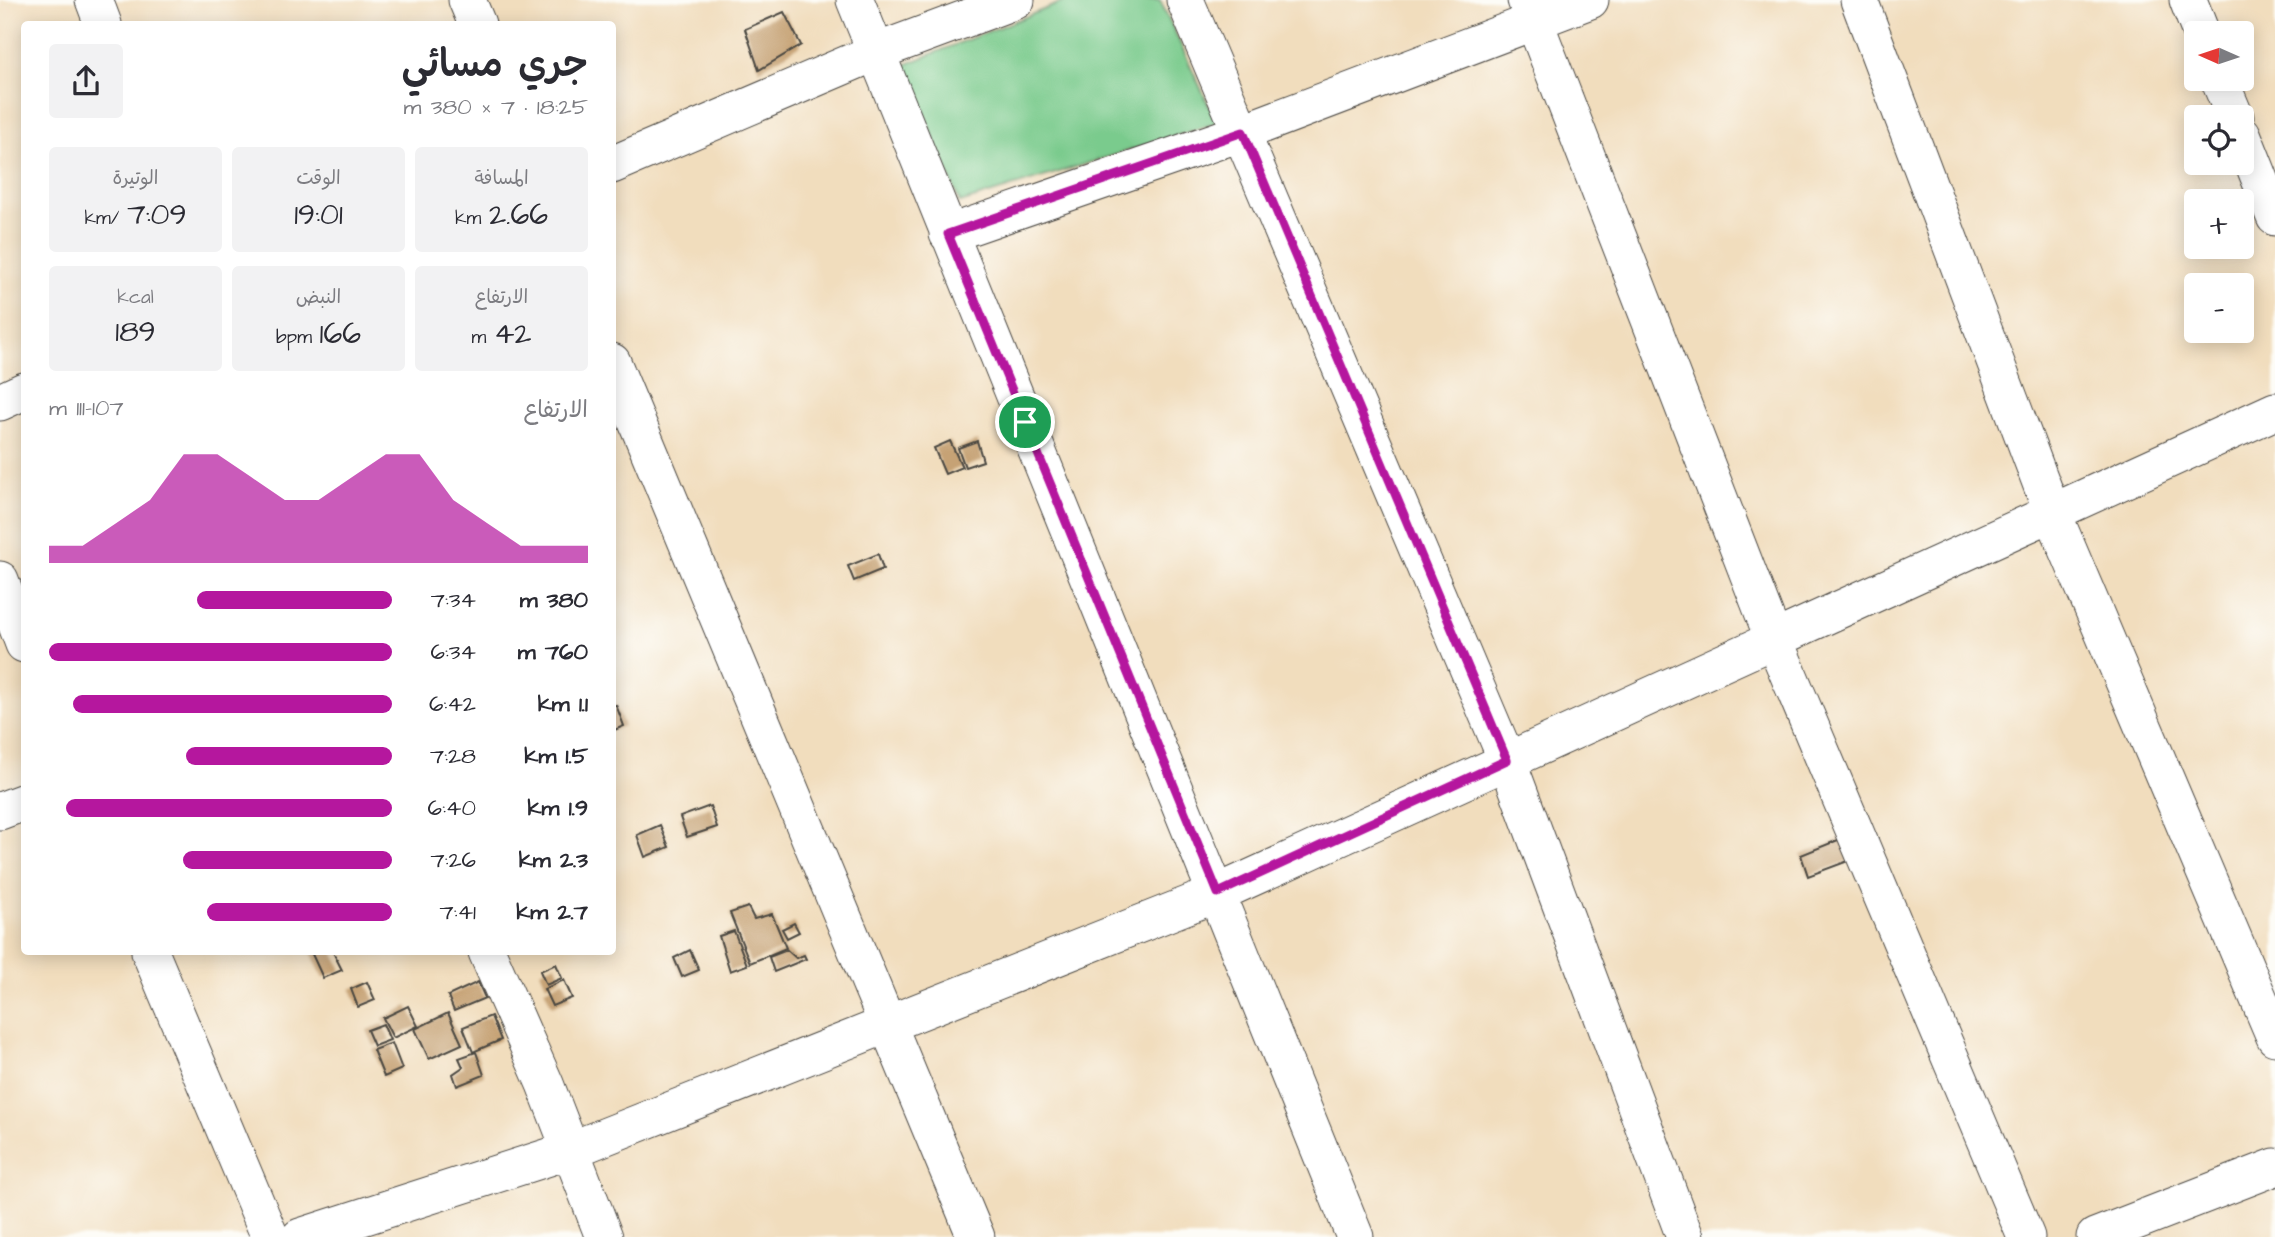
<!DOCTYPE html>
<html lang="ar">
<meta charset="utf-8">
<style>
body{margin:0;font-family:"Architects Daughter","Playpen Sans Arabic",sans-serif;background:#f2f2f3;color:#2b2b33;direction:rtl;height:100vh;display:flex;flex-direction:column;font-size:26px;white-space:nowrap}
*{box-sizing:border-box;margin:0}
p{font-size:23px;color:#7c7c81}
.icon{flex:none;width:38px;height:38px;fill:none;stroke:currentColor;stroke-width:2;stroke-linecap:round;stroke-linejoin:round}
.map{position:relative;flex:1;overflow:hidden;direction:ltr}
.panel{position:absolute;left:21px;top:21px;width:595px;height:934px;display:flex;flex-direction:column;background:#fff;border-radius:7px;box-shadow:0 4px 18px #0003;direction:rtl}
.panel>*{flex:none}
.needle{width:46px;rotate:273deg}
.controls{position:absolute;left:2184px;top:21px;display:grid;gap:14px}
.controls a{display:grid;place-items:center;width:70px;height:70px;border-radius:7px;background:#fff;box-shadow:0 4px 18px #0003;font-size:35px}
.pin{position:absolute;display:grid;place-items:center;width:60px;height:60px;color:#fff;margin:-30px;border:4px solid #fff;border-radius:50%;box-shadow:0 2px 7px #0007}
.round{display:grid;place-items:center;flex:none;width:74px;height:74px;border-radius:7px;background:#f2f2f3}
.headline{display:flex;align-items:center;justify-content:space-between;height:119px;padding:0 28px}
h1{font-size:38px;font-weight:600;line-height:52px}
.stats{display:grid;grid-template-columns:repeat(3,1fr);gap:10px;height:119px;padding:7px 28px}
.stats div{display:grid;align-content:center;border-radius:7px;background:#f2f2f3;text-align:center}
.stats b{font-size:30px;font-weight:600}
.stats small{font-size:19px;font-weight:400}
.stats p{font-size:19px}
.chart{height:196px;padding:14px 28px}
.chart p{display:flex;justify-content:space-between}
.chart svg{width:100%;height:126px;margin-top:7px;fill:#b5179e;opacity:.7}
ul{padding:0 28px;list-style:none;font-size:23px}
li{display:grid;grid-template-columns:112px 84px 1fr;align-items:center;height:52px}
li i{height:18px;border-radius:9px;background:#b5179e}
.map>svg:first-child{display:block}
.green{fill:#7acb8d;stroke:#527b5c;stroke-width:2}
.building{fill:#c6a274}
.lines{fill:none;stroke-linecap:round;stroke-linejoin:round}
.street-casing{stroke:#494641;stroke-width:39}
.street{stroke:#fff;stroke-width:37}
.route-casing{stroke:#fff;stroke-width:14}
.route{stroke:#b5179e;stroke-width:9}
</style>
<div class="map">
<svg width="2275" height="1237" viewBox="0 0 2275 1237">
<rect width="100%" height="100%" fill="#fdfcf7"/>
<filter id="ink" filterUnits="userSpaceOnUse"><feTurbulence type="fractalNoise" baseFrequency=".0143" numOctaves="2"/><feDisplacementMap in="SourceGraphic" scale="14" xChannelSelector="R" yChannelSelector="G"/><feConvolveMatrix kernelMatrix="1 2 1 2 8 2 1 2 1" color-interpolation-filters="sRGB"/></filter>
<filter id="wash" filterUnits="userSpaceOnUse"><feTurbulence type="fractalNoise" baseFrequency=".00686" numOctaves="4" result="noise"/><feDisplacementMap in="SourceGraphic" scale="28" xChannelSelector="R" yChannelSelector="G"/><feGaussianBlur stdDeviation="1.57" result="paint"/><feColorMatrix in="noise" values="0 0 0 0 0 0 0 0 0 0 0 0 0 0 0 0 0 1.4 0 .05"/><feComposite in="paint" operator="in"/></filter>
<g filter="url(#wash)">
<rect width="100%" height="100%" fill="#f1ddbd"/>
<path class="green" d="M1068,0h92l57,123 -257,80 -56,-138z"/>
<g id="blocks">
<path class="building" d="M784,12l17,33 -42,25 -14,-41z
M950,441l12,26 -17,7 -11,-26z
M977,441l6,20 -18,6 -7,-19z
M878,554l5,15 -29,12 -6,-15z
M616,705l8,21 -12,5v-25z
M710,806l7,21 -30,10 -7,-20z
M660,825l9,22 -24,10 -8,-22z
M1843,838l8,22 -43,16 -7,-21z
M748,907l6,12 18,-5 14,34 -36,15 -20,-50z
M794,923l5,9 -12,6 -5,-9z
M734,931l13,34 -17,6 -11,-35z
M690,950l9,20 -17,7 -8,-19z
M787,950l9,8 8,-3 2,4 -32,13 -5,-15z
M311,952h22l9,18 -19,8z
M556,964l6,14 -16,7 -6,-14z
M564,980l8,18 -20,8 -8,-17z
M367,982l8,18 -17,7 -7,-18z
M478,982l7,16 -31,13 -6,-15z
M408,1006l10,20 -25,12 -10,-20z
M448,1013l14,31 -33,15 -14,-30z
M491,1016l10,24 -28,12 -10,-25z
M383,1024l7,16 -16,6 -7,-16z
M392,1043l10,26 -18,8 -11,-27z
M476,1052l8,23 -27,11 -4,-12 10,-7 -4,-9z"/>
</g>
</g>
<g filter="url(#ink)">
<use href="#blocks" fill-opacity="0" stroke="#494641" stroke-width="2"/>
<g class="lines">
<defs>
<path id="street" d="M94,0l9,24
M467,0l10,24
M855,0l500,1237
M1185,0l322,760 178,477
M1526,0l248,640 252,597
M1859,0l193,512 223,525
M2188,0l13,33
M2219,79l16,38
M2242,134l33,83
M612,165l264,-113 140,-52
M948,234l295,-102 347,-132
M612,362l364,875
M0,402l24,-11
M0,580l24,64
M0,811l24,-9
M150,952l120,285
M487,952l58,132 59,153
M300,1237l271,-87 647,-257 1057,-482
M2095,1237l180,-70"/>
</defs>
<use href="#street" class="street-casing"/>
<use href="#street" class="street"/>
</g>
</g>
<g class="lines" filter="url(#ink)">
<defs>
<path id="route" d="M1243,132l264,628 -289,133 -270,-659z"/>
</defs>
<use href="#route" class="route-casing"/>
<use href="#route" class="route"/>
</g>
</svg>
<div class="controls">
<a><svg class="needle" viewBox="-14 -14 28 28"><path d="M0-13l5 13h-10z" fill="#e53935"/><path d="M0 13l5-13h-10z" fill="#7c7c81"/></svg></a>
<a><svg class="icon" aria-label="locate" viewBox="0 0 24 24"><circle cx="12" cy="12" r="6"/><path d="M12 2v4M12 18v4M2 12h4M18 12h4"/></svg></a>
<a>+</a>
<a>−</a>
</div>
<div class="pin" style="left:1025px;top:422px;background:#1e9e55"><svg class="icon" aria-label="arrive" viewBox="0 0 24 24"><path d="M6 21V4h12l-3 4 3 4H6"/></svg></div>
<section class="panel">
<div class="headline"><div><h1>جري مسائي</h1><p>18:25 · 7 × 380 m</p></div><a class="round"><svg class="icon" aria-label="share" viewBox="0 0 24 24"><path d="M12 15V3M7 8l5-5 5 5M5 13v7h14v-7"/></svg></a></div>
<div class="stats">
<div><p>المسافة</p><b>2.66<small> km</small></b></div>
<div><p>الوقت</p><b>19:01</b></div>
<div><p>الوتيرة</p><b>7:09<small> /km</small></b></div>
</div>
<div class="stats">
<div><p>الارتفاع</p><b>42<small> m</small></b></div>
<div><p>النبض</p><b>166<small> bpm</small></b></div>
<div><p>kcal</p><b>189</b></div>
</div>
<div class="chart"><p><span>الارتفاع</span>107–111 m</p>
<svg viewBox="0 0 160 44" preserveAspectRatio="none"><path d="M0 44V38L10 38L20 30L30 22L40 6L50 6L60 14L70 22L80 22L90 14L100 6L110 6L120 22L130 30L140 38L150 38L160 38V44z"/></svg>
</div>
<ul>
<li><b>380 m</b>7:34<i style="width:57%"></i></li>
<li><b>760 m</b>6:34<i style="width:100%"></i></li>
<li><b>1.1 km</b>6:42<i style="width:93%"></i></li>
<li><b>1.5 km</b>7:28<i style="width:60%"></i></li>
<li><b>1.9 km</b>6:40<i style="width:95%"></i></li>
<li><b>2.3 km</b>7:26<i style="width:61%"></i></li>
<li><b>2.7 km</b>7:41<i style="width:54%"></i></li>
</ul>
</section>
</div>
